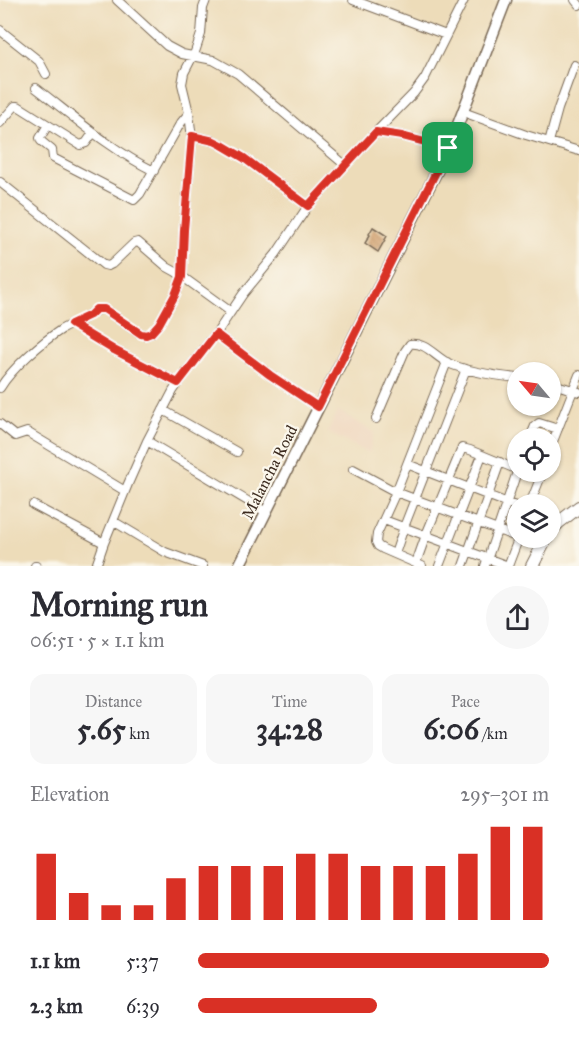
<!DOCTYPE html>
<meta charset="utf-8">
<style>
body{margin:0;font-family:"IM FELL Great Primer",serif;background:#f7f7f7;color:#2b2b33;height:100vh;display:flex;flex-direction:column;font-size:22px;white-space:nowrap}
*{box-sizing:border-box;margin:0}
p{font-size:20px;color:#7c7c81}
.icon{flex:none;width:33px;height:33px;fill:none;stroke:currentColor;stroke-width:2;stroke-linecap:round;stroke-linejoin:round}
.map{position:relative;height:566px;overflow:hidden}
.drawer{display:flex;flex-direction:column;background:#fff;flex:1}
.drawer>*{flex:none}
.needle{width:39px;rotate:299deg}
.controls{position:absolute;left:507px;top:362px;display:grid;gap:12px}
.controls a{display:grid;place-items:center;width:54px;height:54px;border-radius:50%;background:#fff;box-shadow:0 2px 4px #0004;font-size:30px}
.pin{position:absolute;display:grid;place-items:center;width:51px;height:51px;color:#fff;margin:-26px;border-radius:12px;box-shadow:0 3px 9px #0006}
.round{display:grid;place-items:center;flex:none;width:63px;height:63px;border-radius:32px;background:#f7f7f7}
.overview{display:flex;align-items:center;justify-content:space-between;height:102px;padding:0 30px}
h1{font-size:33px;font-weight:800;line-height:45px}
.stats{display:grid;grid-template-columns:repeat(3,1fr);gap:9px;height:102px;padding:6px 30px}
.stats div{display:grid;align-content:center;border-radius:15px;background:#f7f7f7;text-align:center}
.stats b{font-size:30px;font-weight:800}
.stats small{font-size:16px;font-weight:400}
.stats p{font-size:16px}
.chart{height:168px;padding:12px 30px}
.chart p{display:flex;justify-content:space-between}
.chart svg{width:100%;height:108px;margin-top:6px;stroke:#d93025;stroke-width:6}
ul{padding:0 30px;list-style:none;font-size:20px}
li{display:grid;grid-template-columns:96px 72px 1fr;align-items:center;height:45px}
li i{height:15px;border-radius:8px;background:#d93025}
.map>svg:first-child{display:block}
.built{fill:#efd6bc}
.building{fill:url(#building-back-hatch)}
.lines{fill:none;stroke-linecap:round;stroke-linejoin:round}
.minor-casing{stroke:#796854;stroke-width:10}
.tertiary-casing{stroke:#796854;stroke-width:13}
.primary-casing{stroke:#796854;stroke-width:14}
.minor{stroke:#fff;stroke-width:8}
.tertiary{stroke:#fff;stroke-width:10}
.primary{stroke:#fff;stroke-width:12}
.route-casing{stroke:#fff;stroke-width:12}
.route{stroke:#d93025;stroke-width:8}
.labels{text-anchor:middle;stroke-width:4.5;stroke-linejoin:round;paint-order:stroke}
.street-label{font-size:16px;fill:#3b2a1e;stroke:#fbf7ec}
</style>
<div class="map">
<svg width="579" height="566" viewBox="0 0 579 566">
<defs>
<pattern id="building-back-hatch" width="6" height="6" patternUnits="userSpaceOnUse" patternTransform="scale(1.5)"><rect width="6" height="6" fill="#d6a777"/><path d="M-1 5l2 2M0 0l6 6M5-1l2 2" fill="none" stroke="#af8861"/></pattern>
</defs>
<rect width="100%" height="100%" fill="#fbf7ec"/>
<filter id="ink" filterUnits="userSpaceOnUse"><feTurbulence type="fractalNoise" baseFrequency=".0167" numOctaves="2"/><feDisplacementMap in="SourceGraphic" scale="12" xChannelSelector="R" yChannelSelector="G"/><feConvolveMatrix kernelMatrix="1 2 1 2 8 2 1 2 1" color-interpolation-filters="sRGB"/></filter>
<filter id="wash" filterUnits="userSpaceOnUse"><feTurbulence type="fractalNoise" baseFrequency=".008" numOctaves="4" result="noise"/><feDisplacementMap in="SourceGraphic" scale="24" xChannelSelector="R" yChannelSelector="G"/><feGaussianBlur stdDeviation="1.35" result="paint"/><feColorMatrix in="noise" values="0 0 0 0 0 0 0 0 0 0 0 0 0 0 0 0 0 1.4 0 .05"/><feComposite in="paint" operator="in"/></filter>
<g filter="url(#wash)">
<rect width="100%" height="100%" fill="#eddcb9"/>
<path class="built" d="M338,411l36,21 -5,21 -42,-21z"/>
<g id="blocks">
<path class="building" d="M373,227l14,9 -9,16 -13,-9 5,-8 -1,-1z"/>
</g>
</g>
<g filter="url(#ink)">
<use href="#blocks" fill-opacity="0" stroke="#796854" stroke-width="1.5"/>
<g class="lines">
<defs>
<path id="minor" d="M117,0l50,46 15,8 31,6 25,14 107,91
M353,0l93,35
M575,0l4,5
M0,30l39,31 7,13
M36,88c38,29 75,62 118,83
M463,112l63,23 53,16
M0,123l15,-17h3l62,39 6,-2 7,-10
M48,125l-8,13 1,3 11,9 1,8 81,42 6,-6 40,-70 9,-11
M376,132l26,4 46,12
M192,136l22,5 8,4 22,13 64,48
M549,142l9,-33 16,-44
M0,182l104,83 4,1 4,-2 22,-21 4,-1 29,25 9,5 55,40
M71,324l43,26 64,33
M216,334l54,41 48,32
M550,383l29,9
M0,388c12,-20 42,-46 62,-59 7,-4 14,-7 21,-10 8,-4 12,-11 21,-10l33,23 9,3 5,-2 8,-9 16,-29 7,-18 2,-47 8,-91 -3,-26 -7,-29 2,-11 11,-21 6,-18 2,-26 3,-8
M163,410l74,42
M376,419l29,-68 5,-7c16,-2 24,12 38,19 18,8 50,13 70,15
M0,424l15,12 12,-4 98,59
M530,438l5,-12 4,-3 19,6
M147,441l119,71
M550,449l29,-74
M407,464l111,43
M353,469l43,23 123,46
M521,471l19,7
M530,504l13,-33
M33,505l71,38
M384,520l124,46
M113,521l52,31 38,14
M395,554l9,-27 62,-158
M416,563l10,-28 36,-87 8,2 48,20
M35,566h1
M96,566l8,-23 24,-59 19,-43 26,-50 14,-20 31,-40 25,-37 33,-40 32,-48 68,-74 38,-39 11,-15 39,-78
M422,566l-39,-17 -5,-3 -2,-4 1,-8 19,-42 51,-130
M439,566l43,-111
M463,566l37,-104
M485,566l33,-97
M508,566l11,-29"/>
<path id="tertiary" d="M239,566l211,-421 56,-145"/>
<path id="primary" d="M550,532l8,-9 21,-16
M532,566l15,-29"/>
</defs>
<use href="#minor" class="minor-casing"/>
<use href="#tertiary" class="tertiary-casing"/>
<use href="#primary" class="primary-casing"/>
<use href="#minor" class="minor"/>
<use href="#tertiary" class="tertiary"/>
<use href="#primary" class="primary"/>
</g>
</g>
<g class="lines" filter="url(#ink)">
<defs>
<path id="route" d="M376,132l26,4 46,12 -130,259 -48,-32 -54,-41 -38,49 -64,-33 -43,-26 19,-9 6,-6h8l37,25 5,1 5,-2 8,-9 16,-29 7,-18 2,-47 8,-94 22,5 8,4 22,13 64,48z"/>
</defs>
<use href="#route" class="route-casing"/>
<use href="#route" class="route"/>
</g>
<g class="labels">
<g class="street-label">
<text transform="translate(269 472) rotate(-63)" y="6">Malancha Road</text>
</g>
</g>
</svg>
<div class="controls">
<a><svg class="needle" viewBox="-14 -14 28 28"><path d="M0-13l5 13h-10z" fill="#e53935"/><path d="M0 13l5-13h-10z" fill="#7c7c81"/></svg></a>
<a><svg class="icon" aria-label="locate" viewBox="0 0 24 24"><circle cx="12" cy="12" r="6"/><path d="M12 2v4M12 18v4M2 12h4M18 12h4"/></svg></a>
<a><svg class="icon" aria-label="layers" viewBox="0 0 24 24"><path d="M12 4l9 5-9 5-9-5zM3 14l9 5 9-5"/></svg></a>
</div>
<div class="pin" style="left:448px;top:148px;background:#1e9e55"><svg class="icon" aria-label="arrive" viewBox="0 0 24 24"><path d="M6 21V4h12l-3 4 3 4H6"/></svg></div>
</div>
<section class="drawer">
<div class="overview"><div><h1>Morning run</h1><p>06:51 · 5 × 1.1 km</p></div><a class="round"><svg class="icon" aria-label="share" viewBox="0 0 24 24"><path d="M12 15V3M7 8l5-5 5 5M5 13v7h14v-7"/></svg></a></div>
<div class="stats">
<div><p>Distance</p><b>5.65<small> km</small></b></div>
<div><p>Time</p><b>34:28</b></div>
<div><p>Pace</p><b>6:06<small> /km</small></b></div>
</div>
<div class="chart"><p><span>Elevation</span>295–301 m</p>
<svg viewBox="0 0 160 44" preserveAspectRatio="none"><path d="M5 44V17M15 44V33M25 44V38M35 44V38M45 44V27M55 44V22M65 44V22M75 44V22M85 44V17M95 44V17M105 44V22M115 44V22M125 44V22M135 44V17M145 44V6M155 44V6"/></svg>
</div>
<ul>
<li><b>1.1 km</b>5:37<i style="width:100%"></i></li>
<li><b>2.3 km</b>6:39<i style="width:51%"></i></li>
</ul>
</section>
